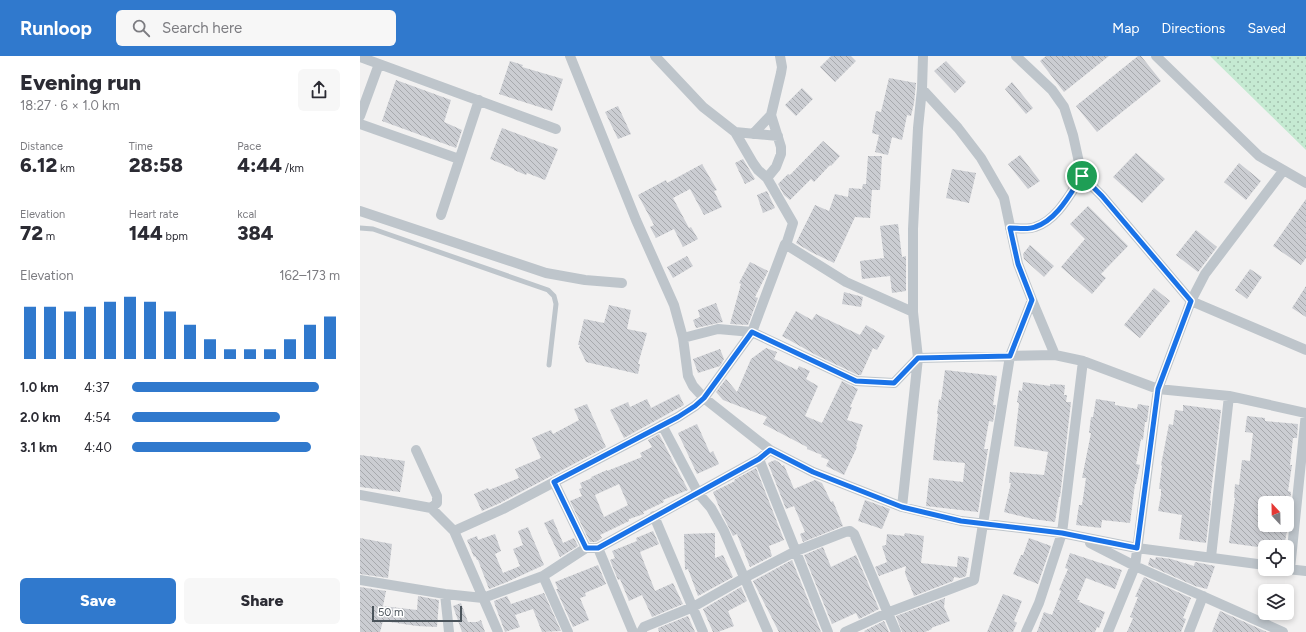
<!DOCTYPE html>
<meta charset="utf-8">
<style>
body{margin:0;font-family:Figtree,sans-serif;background:#f7f7f7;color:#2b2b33;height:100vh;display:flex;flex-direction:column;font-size:15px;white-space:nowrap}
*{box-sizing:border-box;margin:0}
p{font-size:13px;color:#7c7c81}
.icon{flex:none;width:22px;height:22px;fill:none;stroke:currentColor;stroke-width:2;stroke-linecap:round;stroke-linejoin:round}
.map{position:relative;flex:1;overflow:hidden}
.panel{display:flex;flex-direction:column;background:#fff;width:360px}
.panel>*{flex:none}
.needle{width:26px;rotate:338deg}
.tools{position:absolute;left:898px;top:440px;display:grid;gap:8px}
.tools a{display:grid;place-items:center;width:36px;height:36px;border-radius:6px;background:#fff;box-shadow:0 2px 6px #0003;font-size:20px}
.scale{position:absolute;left:12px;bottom:10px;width:90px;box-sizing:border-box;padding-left:4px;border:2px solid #4b545b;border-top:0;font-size:11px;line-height:14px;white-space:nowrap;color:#4b545b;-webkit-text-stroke:3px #fff;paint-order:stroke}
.pin{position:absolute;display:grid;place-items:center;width:34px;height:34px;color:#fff;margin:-17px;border:2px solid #fff;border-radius:50%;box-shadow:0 1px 4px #0007}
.round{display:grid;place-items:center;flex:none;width:42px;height:42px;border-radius:6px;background:#f7f7f7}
.summary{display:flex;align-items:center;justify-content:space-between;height:68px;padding:0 20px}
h1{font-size:22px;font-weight:800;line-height:30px}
.figures{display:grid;grid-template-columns:repeat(3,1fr);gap:6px;height:68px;padding:4px 20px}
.figures div{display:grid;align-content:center}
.figures b{font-size:20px;font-weight:800}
.figures small{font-size:11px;font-weight:400}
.figures p{font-size:11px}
.chart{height:112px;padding:8px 20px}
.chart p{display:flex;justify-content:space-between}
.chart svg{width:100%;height:72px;margin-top:4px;stroke:#3079cd;stroke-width:6}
.action{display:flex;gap:8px;margin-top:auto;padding:8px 20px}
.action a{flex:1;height:46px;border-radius:6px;background:#3079cd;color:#fff;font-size:16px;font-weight:800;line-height:46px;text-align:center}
.action a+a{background:#f7f7f7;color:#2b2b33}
ul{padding:0 20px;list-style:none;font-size:13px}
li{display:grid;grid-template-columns:64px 48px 1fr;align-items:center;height:30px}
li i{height:10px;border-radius:5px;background:#3079cd}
header{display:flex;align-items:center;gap:24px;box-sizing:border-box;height:56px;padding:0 20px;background:#3079cd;color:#fff}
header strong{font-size:19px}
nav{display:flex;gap:22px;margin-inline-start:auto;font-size:14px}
.search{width:280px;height:36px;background:#f7f7f7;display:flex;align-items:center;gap:10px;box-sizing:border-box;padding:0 14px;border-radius:6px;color:#7c7c81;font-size:15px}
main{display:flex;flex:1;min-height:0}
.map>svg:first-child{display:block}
.grass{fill:url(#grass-dots)}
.building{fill:url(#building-back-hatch);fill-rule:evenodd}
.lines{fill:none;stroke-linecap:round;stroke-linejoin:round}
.service{stroke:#bec5cb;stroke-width:5}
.minor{stroke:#bec5cb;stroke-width:10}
.route-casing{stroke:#fff;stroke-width:8}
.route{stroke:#1a73e8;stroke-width:5}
</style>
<header>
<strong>Runloop</strong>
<div class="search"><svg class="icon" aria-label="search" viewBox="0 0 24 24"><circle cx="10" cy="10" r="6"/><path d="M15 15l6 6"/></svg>Search here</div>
<nav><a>Map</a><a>Directions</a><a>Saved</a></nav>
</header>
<main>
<section class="panel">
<div class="summary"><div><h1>Evening run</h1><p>18:27 · 6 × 1.0 km</p></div><a class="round"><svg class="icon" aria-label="share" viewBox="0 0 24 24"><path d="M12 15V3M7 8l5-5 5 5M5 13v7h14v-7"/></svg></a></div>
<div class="figures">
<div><p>Distance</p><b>6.12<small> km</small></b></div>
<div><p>Time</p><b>28:58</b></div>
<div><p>Pace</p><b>4:44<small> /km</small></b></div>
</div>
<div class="figures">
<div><p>Elevation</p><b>72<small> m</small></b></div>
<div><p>Heart rate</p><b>144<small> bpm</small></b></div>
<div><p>kcal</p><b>384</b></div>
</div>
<div class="chart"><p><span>Elevation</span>162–173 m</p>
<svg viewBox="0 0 160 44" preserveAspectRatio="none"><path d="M5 44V12M15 44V12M25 44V15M35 44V12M45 44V9M55 44V6M65 44V9M75 44V15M85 44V23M95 44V32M105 44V38M115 44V38M125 44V38M135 44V32M145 44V23M155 44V18"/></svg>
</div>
<ul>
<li><b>1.0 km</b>4:37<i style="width:90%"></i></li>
<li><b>2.0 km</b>4:54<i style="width:71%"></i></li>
<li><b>3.1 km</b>4:40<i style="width:86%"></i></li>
</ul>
<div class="action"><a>Save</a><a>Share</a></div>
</section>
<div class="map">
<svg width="946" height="576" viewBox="0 0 946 576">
<defs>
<pattern id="grass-dots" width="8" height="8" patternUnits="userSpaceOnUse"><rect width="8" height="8" fill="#c5ead2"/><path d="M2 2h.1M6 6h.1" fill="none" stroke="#a2c0ad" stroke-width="1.8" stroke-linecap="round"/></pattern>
<pattern id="building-back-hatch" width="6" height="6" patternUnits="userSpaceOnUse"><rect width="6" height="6" fill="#cbcdd2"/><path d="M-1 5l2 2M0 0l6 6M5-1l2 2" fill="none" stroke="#a7a9ad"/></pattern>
</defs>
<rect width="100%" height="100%" fill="#f2f1f1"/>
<path class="grass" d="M850,0h96v94z"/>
<path class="building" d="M471,0h20l5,5 -21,21 -15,-15z
M686,0h63l-45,36 -24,-31z
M778,0h3l20,25 -64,51 -21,-26z
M150,5l13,4 -1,2 41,12 -11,32 -53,-17z
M586,5l20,21 -11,11 -21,-22z
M529,22l27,5 -2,20 -3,13 -4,-1 -5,25 -10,-3 -4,18 -13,-3 4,-17 -7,-2 4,-22 5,1z
M36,24l55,20 -7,22 18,8 -6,18 -74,-27z
M652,26l21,26 -7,6 -21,-25z
M442,32l11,11 -17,17 -11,-11z
M258,50l13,28 -13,5 -13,-27z
M142,72l56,21 -13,31 -18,-7 -1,2 -12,-5v-1l-24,-10z
M463,85l17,15 -9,10 -1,-1 -16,17 -3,-3 -21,21 -6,-5 -6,-11 10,-10 2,1z
M776,97l29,26 -23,24 -29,-26z
M660,99l20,26 -12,8 -20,-25z
M508,100h14l-2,34h-8l-2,28 -15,-1 -21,46 -23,-11 -15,-9 19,-38 14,6 6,-17 13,3 1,-9 13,1 1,-5h3z
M383,103l12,20 -10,5 -10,-21z
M879,107l22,18 -15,19 -22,-18z
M342,108l15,26 -3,1 8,16 -18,8 -14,-26 -17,9 16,30 2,-1 7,12 -15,8 -9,-18 -18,9 -6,-11 4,-2 -16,-30 28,-15 1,3z
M592,113l24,4 -7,30 -23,-5z
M407,135l8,17 -12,5 -6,-18z
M946,143v59l-5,7 -28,-19z
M728,150l40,40 -27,28 5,4 -14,16 -31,-27 24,-28 -15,-15z
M538,168l4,33 4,-1v35l-14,2 -2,-17 -28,3 -2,-18 24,-3 -4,-32z
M836,174l21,17 -19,25 -22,-17z
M670,189l24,21 -10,11 -20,-18 -1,-5z
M327,200l6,10 -20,12 -6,-11z
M390,206l18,9 -13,26 3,1 -10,27 -18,-1 11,-40 -2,-1z
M890,213l12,8 -15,22 -12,-9z
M946,230v31l-14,-9z
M794,232l16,13 -30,37 -16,-13z
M484,236l19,5 -2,10 -19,-3z
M356,247l7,19 -27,6 -3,-8 7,-3 -2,-7z
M249,249l22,5 -4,19 20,4 -9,31h2l-2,10 -52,-12 -7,-15 1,-2h-2l6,-26 20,4z
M436,255l16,9 4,-6 44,21 6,-10 19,11 -8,14 -4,-2 -12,27h-3l-42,-20 -34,-19z
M406,292l11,4 -3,7 23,11 2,-4 11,5 -4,8 12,7 -13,30 17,7 20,-42 16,8 -8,18h2l-5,13 16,5 -7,21 1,1 -13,28 -18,-9 3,-6 -8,-3 1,-2 -15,-6v-2l-44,-23 4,-7 -44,-17 -7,-8 10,-13 11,13 14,-33z
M360,293l4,10 -4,7 -22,7 -5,-14z
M585,314l52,6 -4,29h3l-3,17 -4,-1 -5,28h4l-10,63 -52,-6 3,-28 34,4 2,-19 -32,-3 5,-46h-1l2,-15 2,1z
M663,326l27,4v-2l15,1 -1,10h3l-1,7h5l-11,95h-1l-4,25 -22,-3 -29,-7 7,-29h-2l1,-11 34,3 4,-23 -34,-6 5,-43 -2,-1 2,-12 3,1z
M319,338l5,11 -60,33 -14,-28 18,-8 2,5 17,-8 4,9z
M736,343l19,3v3l22,4 1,-5 11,2 -2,16h-2l-2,18 -2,-1 -5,25 4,1 -4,19h-1l-5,39 -28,-3 -1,8 -25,-3 3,-20h3l4,-27h-4l9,-45h-2l2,-16h2z
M227,348l19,43 -106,56 -18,8 -8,-17 14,-6 1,2 30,-12 -4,-9 26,-11 -9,-20 19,-8 2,4 26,-14 -5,-11z
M823,349l38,5 -11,90 1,1 -5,42 -27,-4 3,-24 -24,-4 3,-16v-6h-2l3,-23 -1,-1 8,-41 4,1 2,-15 8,1z
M887,360l18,2v3l33,3 -1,14h-4l-3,27h2l-4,26 3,1 -1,11h-25v22h19l-1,5h4l-2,12 -3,-1 -1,6 -16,1 -36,-5 6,-45h-1l1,-14 4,1 3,-25 8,1 3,-28 -8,-1z
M337,368l13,29 3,-2 6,13 -22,10 -19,-41z
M299,378l29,56 -25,10 1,2 -21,10 1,2 -15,5v2l-29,14 2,3 -6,4h-6l-20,-41 12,-5 -3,-7 3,-1 -2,-5 12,-5 -1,-1 16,-7v1l35,-14 -2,-4 12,-6 -4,-7zM259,428l9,21 -24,12 -9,-22z
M0,399l45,6 -5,31 -40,-5z
M415,404l5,3 2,3 2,-1 10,24 21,-9 7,3 9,19 2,-1 10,25 -40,16 -3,-8 5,-2 -11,-26 -8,3 -18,-46z
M396,412l28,72 -15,6 3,10 -22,11 -13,-33 -4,2 -11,-22 -9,-22 22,-11 -1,-1z
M505,444l25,9 -8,20 -24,-8z
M193,463l10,24 11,-5 4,8 -18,11 -16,-34z
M168,471l16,38 -37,17 -18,7 -11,-29h-1l-2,-4 -1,1 -7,-17 10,-4 1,4 17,-6 6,17 -6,3 8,19 17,-7 -7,-17 10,-4 -5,-14z
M293,475l6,13 -19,8 15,39 18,-8 10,21 -31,13 -10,-22 -13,6 -9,-22 -2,1 -8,-20 5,-2 -3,-7 25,-10 -1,-3z
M355,477v25l8,-3 10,22 -35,19 -10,-27 -3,1 -1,-36z
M545,477l19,3 -3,27 36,4 1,-11 11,2 -3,18 -5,2 -7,-1 -1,4 -39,15 -9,-23 1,-7 -27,10 -4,-9 12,-5 -5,-16 4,-1 1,-11 17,2z
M0,482l32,6 -4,34 -28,-4z
M669,482l22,8 -13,38 -25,-10 8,-19h2z
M463,491l8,20 25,-12 23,54 -20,10 -3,-6 -24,11 -28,-69z
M710,497l52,17 -7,19 -29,-11 -9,22h3l-1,2 26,10 -6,16 -2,-1 -2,5h-58l7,-20 8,3 9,-24 -2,-1 9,-21 -3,-1z
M796,501l15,2 23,7 1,-4 20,4 -8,23 -12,-3 -47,-21 2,-7 5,2z
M432,504l29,72h-42l-26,-51z
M238,509l8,19 -21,9 1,3 -6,2 9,22 -16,7 -17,-38h2l-3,-7z
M784,521l47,21 -8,20 3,1 -5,13h-54l6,-14 -3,-1 8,-20h-3z
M0,531l26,4 -3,15 34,4 1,-14 21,4 -2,27 -20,-1 -34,-5 -3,11h-20z
M381,531l6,14 -19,10 6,15 -16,6h-5l-10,-23z
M184,537l17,38 -19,1 -9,-23 -18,6 5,12 -15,5 -10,-27 -1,-4 13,-5 4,8z
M643,538l19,7 -8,20 3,2 -4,9h-26z
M585,542l-1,9 6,14 -19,7 1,1 -7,3h-23l-6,-16z
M101,547l7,19h9l4,-2 4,12h-23l-9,-26z
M860,555l47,21h-55z
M328,560l7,16h-36l-1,-4z
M524,565l5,11h-24l-1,-1z"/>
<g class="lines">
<path class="service" d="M0,172l13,1 175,61 6,6 2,8 -7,61"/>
<path class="minor" d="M210,0l66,164 38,85 9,33 5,38 5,10 11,12 66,52 43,22 89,35 59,14 101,12 75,15 128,17
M295,0l48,51 32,25 18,31 5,7 9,8
M420,0l2,11 -1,6 -10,42 10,32v7l-5,13 -9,11 26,45 -7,22
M656,0l36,34 12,17 9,28 9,41 20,20 89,105 115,49
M796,0l103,100 47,27
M0,1l196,72
M0,60l19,-52
M0,68l99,35
M375,76l43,4
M393,78l18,-19
M0,155l186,62 39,7 37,3
M81,159l38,-115
M650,172c8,0 18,2 25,-1 22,-7 35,-33 47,-51
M672,244l23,55
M323,282l35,-9 34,3 33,-88 61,38 67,30
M302,369l36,68 13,15 13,23 44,101
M56,394l21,46v7l-6,5
M399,403l69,173
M194,426l32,66
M0,439l71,13 23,23
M542,451l16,-149 137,-3 28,6 75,28 71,7 77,17
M294,460l49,116
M730,487l45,23 148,66
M238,492l35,84
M851,501l18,-161
M927,513l19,2
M930,513l16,-156
M183,520l25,56
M0,524l85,14 38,4 60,-22 43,-28h12l161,-89 11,-9
M85,538l4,38
M138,576l-44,-101 49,-22 175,-92 17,-11 9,-8 48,-66 104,49 38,2 24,-25 -5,-46v-83l5,-101 4,-39 1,-33
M281,576l3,-5 49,-20 51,-29 52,-27 49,-19 5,-1 4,3 42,98
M485,576l42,-19 87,-33 36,-224 22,-56 -14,-36 -14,-66 -23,-40 -23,-30 -36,-39
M666,576l13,-29 23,-70 21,-172
M748,576l27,-66 23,-177 33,-88 14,-27 78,-103
M829,576l14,-36"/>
</g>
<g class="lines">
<defs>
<path id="route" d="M722,120l20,20 89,105 -33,88 -21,159 -75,-15 -101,-12 -59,-14 -89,-35 -43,-22 -11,9 -161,89h-12l-32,-66 124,-65 17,-11 9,-8 48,-66 104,49 38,2 24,-25 92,-2 22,-56 -14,-36 -8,-36c8,0 18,2 25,-1 22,-7 35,-33 47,-51z"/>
</defs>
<use href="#route" class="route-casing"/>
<use href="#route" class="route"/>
</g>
</svg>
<div class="tools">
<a><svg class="needle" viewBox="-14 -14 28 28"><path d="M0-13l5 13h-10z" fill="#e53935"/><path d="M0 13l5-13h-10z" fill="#7c7c81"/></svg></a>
<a><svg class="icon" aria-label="locate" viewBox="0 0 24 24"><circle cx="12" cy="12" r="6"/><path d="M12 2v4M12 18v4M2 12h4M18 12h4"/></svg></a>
<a><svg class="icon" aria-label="layers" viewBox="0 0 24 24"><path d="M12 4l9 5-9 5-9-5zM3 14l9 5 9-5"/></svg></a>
</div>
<div class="scale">50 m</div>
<div class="pin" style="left:722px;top:120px;background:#1e9e55"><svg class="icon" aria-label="arrive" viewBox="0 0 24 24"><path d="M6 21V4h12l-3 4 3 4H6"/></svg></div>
</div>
</main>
